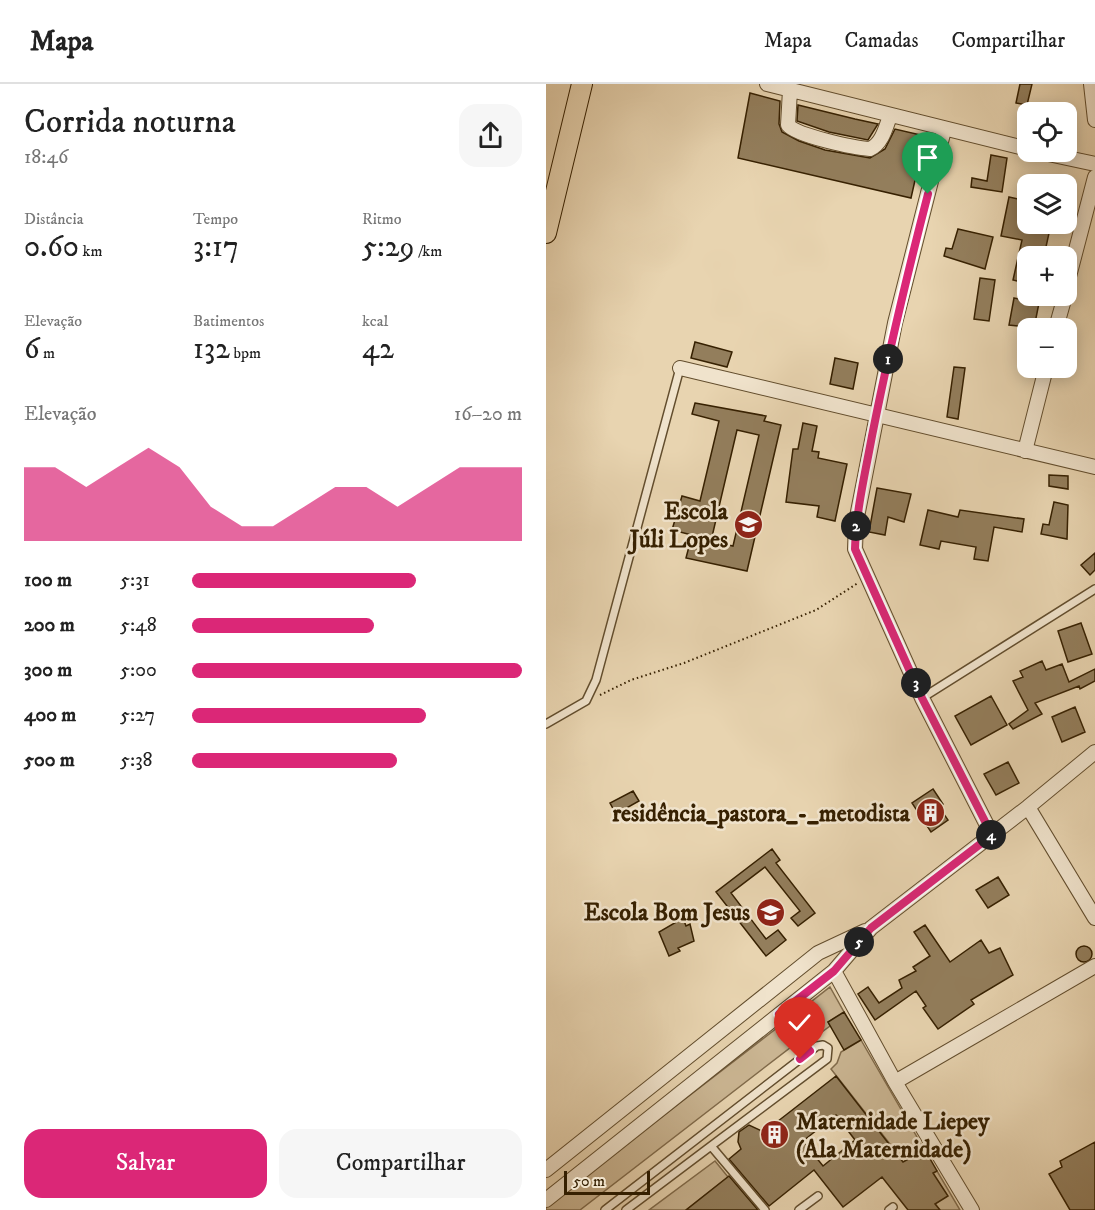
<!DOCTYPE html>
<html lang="pt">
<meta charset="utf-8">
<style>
body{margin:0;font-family:"IM FELL DW Pica",serif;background:#f6f6f6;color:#222;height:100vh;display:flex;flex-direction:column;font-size:22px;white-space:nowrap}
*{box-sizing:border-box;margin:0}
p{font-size:20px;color:#767676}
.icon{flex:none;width:33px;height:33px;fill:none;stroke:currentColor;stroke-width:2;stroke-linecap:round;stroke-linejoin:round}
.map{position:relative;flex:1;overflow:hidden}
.side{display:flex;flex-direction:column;background:#fff;width:546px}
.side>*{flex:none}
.buttons{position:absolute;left:471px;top:18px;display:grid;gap:12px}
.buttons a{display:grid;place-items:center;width:60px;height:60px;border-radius:12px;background:#fff;box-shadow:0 3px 15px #0003;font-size:30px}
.scale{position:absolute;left:18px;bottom:15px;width:86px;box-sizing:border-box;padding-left:6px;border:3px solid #362001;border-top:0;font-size:16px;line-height:21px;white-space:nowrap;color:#362001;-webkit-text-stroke:4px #f0e3cc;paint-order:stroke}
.pin{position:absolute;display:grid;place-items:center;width:51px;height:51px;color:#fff;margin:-62px -26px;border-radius:50% 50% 50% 0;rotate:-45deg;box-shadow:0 0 6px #0007}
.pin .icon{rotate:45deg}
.km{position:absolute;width:30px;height:30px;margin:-15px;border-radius:50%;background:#222;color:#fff;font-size:16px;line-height:30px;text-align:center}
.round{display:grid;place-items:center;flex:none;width:63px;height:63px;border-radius:18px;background:#f6f6f6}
.summary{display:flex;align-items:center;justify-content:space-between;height:102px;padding:0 24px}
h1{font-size:33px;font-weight:600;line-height:45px}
.stats{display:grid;grid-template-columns:repeat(3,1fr);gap:9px;height:102px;padding:6px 24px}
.stats div{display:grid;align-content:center}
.stats b{font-size:30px;font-weight:600}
.stats small{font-size:16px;font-weight:400}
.stats p{font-size:16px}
.chart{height:168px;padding:12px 24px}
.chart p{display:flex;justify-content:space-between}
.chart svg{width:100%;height:108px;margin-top:6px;fill:#db2777;opacity:.7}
.action{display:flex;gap:12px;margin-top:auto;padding:12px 24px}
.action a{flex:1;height:69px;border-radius:18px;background:#db2777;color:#fff;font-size:24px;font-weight:600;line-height:69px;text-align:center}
.action a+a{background:#f6f6f6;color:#222}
ul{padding:0 24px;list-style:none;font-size:20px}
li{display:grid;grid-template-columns:96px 72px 1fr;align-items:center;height:45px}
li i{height:15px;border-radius:8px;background:#db2777}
header{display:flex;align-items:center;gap:36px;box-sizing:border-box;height:84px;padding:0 30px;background:#fff;border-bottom:2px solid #e0e0e0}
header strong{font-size:28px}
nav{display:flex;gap:33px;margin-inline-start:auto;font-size:21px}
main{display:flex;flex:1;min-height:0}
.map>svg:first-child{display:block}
.green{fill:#cab592;stroke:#806a4a;stroke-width:1.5}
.building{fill:#937e5c;stroke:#362001;stroke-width:1.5;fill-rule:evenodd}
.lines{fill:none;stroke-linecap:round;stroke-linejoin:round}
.lane-casing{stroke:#624d2d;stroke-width:10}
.street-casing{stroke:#624d2d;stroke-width:16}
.primary-casing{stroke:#362001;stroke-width:22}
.path{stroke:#362001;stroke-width:2;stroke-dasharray:1.5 3;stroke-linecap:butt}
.lane{stroke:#f0e3cc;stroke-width:7}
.street{stroke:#f0e3cc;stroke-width:14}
.primary{stroke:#e8d4b0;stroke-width:20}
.route-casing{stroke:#fff;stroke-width:12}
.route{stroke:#db2777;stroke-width:8}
.labels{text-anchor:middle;stroke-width:5;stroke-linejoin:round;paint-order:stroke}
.poi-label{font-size:24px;font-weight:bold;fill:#362001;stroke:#f0e3cc;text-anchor:end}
</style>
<header>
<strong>Mapa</strong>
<nav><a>Mapa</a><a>Camadas</a><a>Compartilhar</a></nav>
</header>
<main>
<section class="side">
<div class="summary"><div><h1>Corrida noturna</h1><p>18:46</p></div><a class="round"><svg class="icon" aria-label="share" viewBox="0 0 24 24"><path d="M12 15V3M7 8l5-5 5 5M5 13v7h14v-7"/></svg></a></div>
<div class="stats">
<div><p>Distância</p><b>0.60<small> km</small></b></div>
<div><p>Tempo</p><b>3:17</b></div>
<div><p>Ritmo</p><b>5:29<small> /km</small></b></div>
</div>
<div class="stats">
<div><p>Elevação</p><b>6<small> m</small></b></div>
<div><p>Batimentos</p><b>132<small> bpm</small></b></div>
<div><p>kcal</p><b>42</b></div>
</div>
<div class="chart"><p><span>Elevação</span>16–20 m</p>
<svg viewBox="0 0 160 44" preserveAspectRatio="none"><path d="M0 44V14L10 14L20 22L30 14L40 6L50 14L60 30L70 38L80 38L90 30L100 22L110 22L120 30L130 22L140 14L150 14L160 14V44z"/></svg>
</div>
<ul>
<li><b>100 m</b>5:31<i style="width:68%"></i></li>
<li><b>200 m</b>5:48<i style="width:55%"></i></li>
<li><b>300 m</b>5:00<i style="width:100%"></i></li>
<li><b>400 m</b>5:27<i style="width:71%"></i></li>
<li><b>500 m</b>5:38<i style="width:62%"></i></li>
</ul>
<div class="action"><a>Salvar</a><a>Compartilhar</a></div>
</section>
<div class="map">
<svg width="549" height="1126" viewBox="0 0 549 1126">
<rect width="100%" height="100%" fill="#e8d4b0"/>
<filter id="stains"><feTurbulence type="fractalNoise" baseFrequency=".00333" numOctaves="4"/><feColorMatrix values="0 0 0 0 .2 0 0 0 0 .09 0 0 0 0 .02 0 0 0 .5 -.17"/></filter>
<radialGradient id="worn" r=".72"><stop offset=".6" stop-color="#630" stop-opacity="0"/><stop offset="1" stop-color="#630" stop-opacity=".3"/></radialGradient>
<path class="green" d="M284,903l14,25 -16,10 2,4 -19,14 -18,-24z
M231,944l14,19 -211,163h-34v-4z
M315,956l60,104 -82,48 55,-43 -63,-80 6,-6 4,-11z
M169,1077l13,16 -42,33h-37z
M391,1087l23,39h-20l-22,-28z"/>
<path class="building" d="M474,0h12l-5,21 -11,-2z
M204,9l30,8 -1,23 3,8 17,9 26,9 45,8 15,-9 10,-20 30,7 -14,62 -173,-40z
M252,21l57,14 23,5 -10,16 -39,-8 -32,-11z
M445,71l16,3 -5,34 -31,-5 1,-9 15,3z
M463,113l19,4v23h23l-7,32h-16v28l-15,-4 9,-40 -21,-4z
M412,145l35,8 -8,32 -41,-13 2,-8 6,1z
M434,194l15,2 -6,41 -15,-2z
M468,214l25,5 -5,25 -25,-3z
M149,258l37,10 -5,15 -36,-9z
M289,274l23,5 -5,26 -23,-5z
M408,283l11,1 -7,51 -11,-2z
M149,319l71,13 -2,5 17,4 -34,146 -61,-13 6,-23 -20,-5 10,-34 18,5 19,-80 -27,-7zM191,346l22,5 -26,111 -22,-5z
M257,339l14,3 -5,25 7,1 -1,6 29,6 -12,57 -18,-4 2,-11 -33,-4 7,-53h5z
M503,391l19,1v13l-19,-3z
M331,404l34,6 -7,28 -16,-5 -3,18 -16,-3z
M508,418l14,3 -1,34 -26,-5 2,-10 6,1z
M382,426l30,7 2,-7 64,9 -2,13 -28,-5 -6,34 -14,-2 2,-12 -35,-6 -2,8 -19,-4z
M549,469v17l-5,5 -9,-10z
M535,539l11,31 -24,8 -10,-31z
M496,577l4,9 16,-6 7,18 26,-13v12l-15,8 -1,-3 -44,17 7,11 -29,15 -4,-5 19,-14 -15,-29 10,-4 -3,-6z
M445,612l16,29 -36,20 -16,-29z
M529,623l10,25 -23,10 -10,-25z
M462,678l11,21 -23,12 -12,-21z
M387,705l10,15 -4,3 9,13 -17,12 -19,-29z
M87,707l6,10 -23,13 -6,-11z
M226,765l8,11 -4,3 39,50 -17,13 -7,-8 9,-7 -35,-44 -34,26 35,46 12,-9 8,10 -20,16 -50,-64z
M452,793l11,18 -21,13 -12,-18z
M137,834l3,8 4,-2 4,17 -16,7 2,3 -11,5 -10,-24z
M379,841l25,37 31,-22 8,13 11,-5 13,27 -42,25 3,4 -36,25 -15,-21 3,-2 -10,-15 -41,29 -17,-26 10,-7 11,16 23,-15 -3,-8 17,-9 -3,-4 17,-11 -16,-24z
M530 870a8 8 0 1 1 16 0a8 8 0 1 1-16 0Z
M298,928l17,28 -17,10 -16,-28z
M290,992l67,86 22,-12 12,21 -4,2 15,23 -13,8 5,6h-32l-26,-33 -39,30 -29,-37 -45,36 -40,-47 12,-10 -3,-7 1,-10 10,-7 15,7zM290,1031l19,25 -32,26 -20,-25z
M549,1058v68h-25l-21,-36 13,-7 -2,-6z
M183,1092l29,34h-72z"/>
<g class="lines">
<defs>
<path id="lane" d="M376,614l173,-109
M0,640l40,-23 10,-21 84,-312
M233,930l31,37
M59,1126l212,-164 6,-1 5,3 -1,11 -116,87
M80,1126l85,-64 54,64
M253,1126l19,-14
M343,1126l4,-3"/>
<path id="street" d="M221,0l261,65
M545,0l4,36
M244,6l-2,35c9,11 67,23 82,24 12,-5 16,-22 20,-33
M398,46l-49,193 -39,199 -1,27 67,149 70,137
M493,68l56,12
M520,204l29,-111
M510,244l9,-32
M134,284l415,99
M479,367l21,-83
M482,723l67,111
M288,887l61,111 200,-116
M349,998l77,128
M0,1086l272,-217 47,-22
M0,1116l288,-229 37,-43 157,-121 67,-55"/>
<path id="primary" d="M0,149l36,-149"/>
</defs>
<use href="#lane" class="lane-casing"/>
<use href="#street" class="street-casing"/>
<use href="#primary" class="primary-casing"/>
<path class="path" d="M54,611l31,-15 53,-17 132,-53 42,-27"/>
<use href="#lane" class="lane"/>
<use href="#street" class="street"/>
<use href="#primary" class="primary"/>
</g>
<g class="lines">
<defs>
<path id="route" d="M254,975l10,-8 -31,-37 55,-43 37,-43 121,-93 -70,-137 -67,-149c1,-38 10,-75 17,-113 16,-81 35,-161 56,-242"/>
</defs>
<use href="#route" class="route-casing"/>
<use href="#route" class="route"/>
</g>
<defs>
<symbol id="school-disc" viewBox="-11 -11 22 22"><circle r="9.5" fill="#8f2418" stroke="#f0e3cc"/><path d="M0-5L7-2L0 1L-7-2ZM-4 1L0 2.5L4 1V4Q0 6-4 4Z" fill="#fff"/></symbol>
<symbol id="building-disc" viewBox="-11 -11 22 22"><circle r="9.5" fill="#8f2418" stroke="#f0e3cc"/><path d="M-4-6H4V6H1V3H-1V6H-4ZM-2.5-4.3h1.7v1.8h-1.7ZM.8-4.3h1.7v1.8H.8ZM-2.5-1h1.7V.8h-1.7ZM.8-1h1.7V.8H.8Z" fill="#fff"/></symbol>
</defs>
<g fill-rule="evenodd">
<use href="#school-disc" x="186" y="424" width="33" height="33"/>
<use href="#building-disc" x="368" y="712" width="33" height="33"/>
<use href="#school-disc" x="208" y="812" width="33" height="33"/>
<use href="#building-disc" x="212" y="1034" width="33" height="33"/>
</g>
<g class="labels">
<g class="poi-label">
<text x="182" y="435">Escola<tspan x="182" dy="28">Júli Lopes</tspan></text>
<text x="364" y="737">residência_pastora_-_metodista</text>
<text x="204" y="836">Escola Bom Jesus</text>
<text x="250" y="1045" text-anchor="start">Maternidade Liepey<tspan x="250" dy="28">(Ala Maternidade)</tspan></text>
</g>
</g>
<rect width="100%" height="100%" filter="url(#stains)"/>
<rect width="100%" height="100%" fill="url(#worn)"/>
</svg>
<div class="buttons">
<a><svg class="icon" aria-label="locate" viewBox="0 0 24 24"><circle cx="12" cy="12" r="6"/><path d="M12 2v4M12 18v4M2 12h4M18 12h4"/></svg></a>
<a><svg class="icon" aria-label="layers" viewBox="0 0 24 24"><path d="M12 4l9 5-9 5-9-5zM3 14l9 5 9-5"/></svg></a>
<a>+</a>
<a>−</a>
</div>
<div class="scale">50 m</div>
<div class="pin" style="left:382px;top:110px;background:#1e9e55"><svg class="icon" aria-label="arrive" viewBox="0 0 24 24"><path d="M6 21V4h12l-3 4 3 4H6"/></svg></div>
<div class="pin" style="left:254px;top:975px;background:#d93025"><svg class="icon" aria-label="check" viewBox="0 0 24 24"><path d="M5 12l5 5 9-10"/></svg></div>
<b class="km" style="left:342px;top:275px">1</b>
<b class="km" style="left:310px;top:442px">2</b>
<b class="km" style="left:370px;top:599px">3</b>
<b class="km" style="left:445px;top:751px">4</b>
<b class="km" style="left:313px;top:858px">5</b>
</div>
</main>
